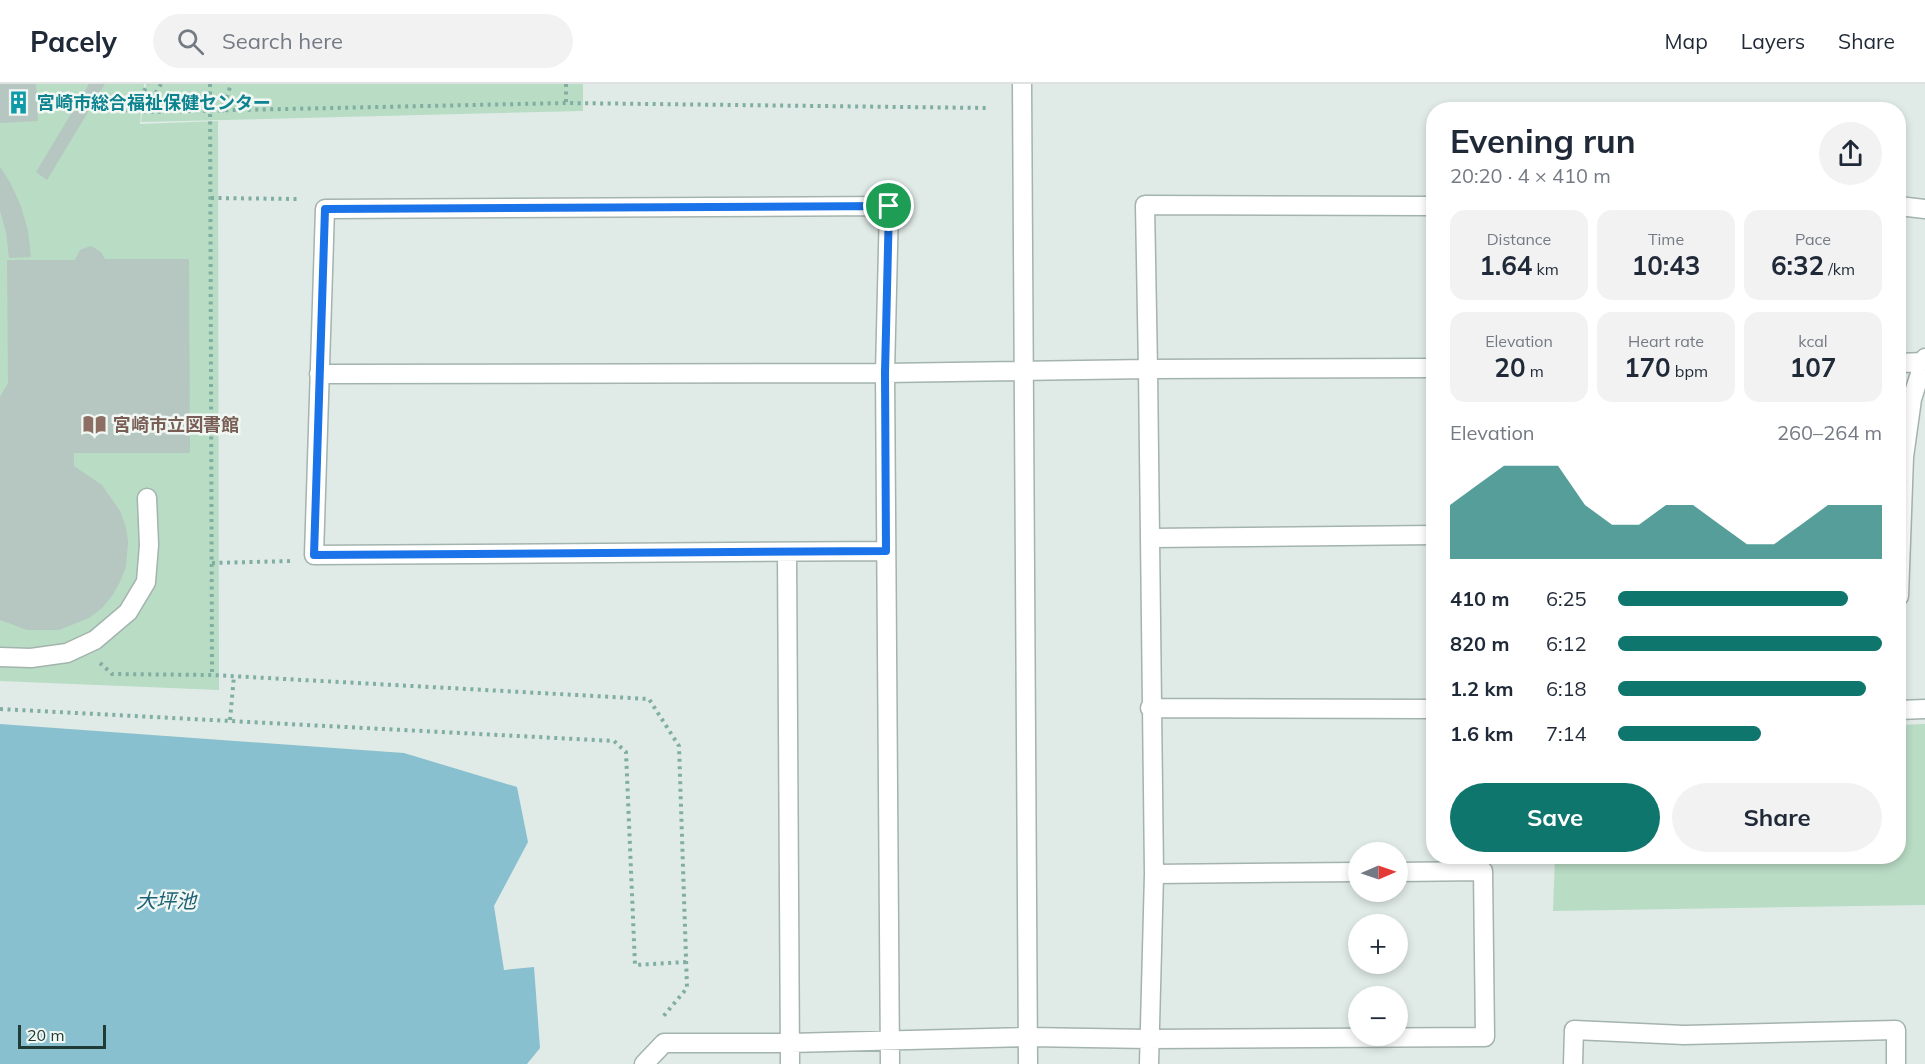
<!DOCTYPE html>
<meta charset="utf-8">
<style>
body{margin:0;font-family:Mulish,"Noto Sans JP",sans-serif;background:#f2f2f3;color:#1f2937;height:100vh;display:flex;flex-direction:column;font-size:22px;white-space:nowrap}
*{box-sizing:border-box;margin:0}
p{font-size:20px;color:#747a83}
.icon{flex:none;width:33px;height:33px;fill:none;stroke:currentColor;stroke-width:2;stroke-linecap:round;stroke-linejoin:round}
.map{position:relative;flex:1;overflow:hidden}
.details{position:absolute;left:1426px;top:18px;width:480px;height:762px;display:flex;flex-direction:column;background:#fff;border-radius:24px;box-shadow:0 3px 9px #0003}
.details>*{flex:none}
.needle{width:39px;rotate:88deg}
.fabs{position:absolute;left:1348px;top:758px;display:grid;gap:12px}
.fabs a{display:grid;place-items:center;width:60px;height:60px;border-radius:50%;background:#fff;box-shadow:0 3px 9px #0003;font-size:30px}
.scale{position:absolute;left:18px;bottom:15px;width:88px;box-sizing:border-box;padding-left:6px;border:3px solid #213b36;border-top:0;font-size:16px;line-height:21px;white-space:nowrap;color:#213b36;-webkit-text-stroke:4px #f1f8f4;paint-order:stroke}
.pin{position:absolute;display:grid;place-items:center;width:51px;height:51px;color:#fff;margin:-26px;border:3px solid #fff;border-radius:50%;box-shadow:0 2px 6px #0007}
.round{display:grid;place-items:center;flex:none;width:63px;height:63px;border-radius:32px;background:#f2f2f3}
.headline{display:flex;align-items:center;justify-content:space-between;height:102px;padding:0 24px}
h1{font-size:33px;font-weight:700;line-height:45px}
.figures{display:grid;grid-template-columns:repeat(3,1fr);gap:9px;height:102px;padding:6px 24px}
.figures div{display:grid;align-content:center;border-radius:15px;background:#f2f2f3;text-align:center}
.figures b{font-size:26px;font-weight:700}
.figures small{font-size:16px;font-weight:400}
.figures p{font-size:16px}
.chart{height:168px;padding:12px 24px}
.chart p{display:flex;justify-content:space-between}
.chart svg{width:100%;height:108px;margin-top:6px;fill:#0f766e;opacity:.7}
.cta{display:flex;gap:12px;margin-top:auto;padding:12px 24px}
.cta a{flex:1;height:69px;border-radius:36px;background:#0f766e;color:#fff;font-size:24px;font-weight:700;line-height:69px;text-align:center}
.cta a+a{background:#f2f2f3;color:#1f2937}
ul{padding:0 24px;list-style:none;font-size:20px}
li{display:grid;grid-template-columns:96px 72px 1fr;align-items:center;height:45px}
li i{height:15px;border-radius:8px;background:#0f766e}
header{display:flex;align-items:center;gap:36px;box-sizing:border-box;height:84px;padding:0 30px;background:#fff;border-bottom:2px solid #e0e1e3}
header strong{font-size:28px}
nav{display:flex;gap:33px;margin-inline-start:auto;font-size:21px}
.search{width:420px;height:54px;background:#f2f2f3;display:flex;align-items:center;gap:15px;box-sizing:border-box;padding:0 21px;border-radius:33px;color:#747a83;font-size:22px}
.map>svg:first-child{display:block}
.green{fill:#b9dcc5}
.water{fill:#88c0d0}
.building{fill:#b6c6c0}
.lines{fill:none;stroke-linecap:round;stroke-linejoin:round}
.minor-casing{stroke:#a3b3ae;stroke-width:21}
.path{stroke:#81aea3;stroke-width:4;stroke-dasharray:3 4.5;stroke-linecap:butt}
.minor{stroke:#fff;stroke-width:18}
.route-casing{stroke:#fff;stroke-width:12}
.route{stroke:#1a73e8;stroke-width:8}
.labels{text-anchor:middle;stroke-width:5;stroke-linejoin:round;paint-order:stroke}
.culture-label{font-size:18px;font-weight:bold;fill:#0d838f;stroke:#f1f8f4;text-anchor:start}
.education-label{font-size:18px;font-weight:bold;fill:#785e54;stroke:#f1f8f4;text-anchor:start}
.water-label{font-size:20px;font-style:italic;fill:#1c6176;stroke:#f1f8f4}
</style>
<header>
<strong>Pacely</strong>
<div class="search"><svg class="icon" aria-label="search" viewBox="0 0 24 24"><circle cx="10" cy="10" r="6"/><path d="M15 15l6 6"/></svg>Search here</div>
<nav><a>Map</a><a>Layers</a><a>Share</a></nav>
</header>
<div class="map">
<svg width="1925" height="980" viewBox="0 0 1925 980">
<rect width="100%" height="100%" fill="#e0ebe7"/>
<path class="green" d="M0,0h144l-4,40 78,-3 1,569 -219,-9z
M146,0h437v27l-442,11z
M1925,640v181l-372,6 2,-54 344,-1v-131z"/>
<path class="water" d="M0,640l404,29 113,34 11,55 -34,64 10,64 30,-3 6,81 -13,16h-527z"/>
<path class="building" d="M0,0h36l2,37 -38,2z
M89,0h16l-58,96 -11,-8z
M0,83l10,15 11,24 7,25 3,26 -22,1 -3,-26 -6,-21z
M91,162l10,6 4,7h84l1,194h-116v13l28,19 18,26 6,16 2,15 -2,25 -6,15 -8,14 -10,12 -13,10 -30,12h-32l-27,-10v-223l8,-14 -1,-123h68l5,-10z"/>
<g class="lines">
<defs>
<path id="minor" d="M1022,0l6,980
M1434,122l-289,-1 3,164 286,-1
M1899,122l26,3
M1899,279l24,-1
M319,290l566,-1 263,-4 6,505 -5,190
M1151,454l283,-3
M886,467l-572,4 11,-346 564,-3 -4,167 5,691
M787,469l3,511
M1899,512l5,-139 8,-58 13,-41
M0,573l31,1 36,-5 28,-13 33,-28 18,-30 3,-37 -2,-47
M1150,624l284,1
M1899,626l26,-1
M1154,790l205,-2
M644,980l20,-21h126l238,-6 121,2 336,-2 -2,-166 -85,1
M1573,980l1,-34 110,5 212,-5v34"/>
</defs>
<use href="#minor" class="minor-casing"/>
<path class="path" d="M161,0l-16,28 421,-9 420,5
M210,0l2,591
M566,0v19
M110,22l13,6 14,-9 11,-19
M222,28l9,-28
M211,114l87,1
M212,479l80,-2
M100,579l12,11 100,1 437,24 30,47 8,242 -26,31
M0,625l614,32 12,11 9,213 51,-3
M230,636l4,-44"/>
<use href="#minor" class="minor"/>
</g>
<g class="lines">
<defs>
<path id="route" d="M889,122l-4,167 1,178 -572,4 11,-346z"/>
</defs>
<use href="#route" class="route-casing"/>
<use href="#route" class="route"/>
</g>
<defs>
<symbol id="building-bare" viewBox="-9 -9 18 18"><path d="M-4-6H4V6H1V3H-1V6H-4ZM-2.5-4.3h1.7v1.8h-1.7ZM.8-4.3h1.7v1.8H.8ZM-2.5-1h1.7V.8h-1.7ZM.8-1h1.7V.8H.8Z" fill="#0f9aa8" stroke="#f1f8f4" stroke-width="2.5" paint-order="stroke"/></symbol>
<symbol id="library-bare" viewBox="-9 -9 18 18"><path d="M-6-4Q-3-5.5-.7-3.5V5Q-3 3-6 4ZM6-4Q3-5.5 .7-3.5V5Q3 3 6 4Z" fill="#8d6e63" stroke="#f1f8f4" stroke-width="2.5" paint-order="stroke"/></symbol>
</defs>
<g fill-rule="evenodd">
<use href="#building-bare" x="2" y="2" width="33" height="33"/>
<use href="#library-bare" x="78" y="324" width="33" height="33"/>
</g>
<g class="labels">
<g class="culture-label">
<text x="37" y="25">宮崎市総合福祉保健センター</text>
</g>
<g class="education-label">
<text x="113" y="347">宮崎市立図書館</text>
</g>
<g class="water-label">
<text x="166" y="824">大坪池</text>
</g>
</g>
</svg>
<div class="fabs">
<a><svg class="needle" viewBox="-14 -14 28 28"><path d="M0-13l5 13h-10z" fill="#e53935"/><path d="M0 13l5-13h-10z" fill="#747a83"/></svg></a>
<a>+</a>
<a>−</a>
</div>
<div class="scale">20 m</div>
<div class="pin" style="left:889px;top:122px;background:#1e9e55"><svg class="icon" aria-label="arrive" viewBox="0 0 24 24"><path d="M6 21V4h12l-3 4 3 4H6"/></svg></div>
<section class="details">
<div class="headline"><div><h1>Evening run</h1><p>20:20 · 4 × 410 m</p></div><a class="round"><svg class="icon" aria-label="share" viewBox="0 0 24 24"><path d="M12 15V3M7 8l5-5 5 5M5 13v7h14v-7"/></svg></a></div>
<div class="figures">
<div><p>Distance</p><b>1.64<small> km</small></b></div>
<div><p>Time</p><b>10:43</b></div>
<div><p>Pace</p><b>6:32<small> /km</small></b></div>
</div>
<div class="figures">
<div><p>Elevation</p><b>20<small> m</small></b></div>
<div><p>Heart rate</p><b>170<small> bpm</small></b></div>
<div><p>kcal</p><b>107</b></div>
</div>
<div class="chart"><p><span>Elevation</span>260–264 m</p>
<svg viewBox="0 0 160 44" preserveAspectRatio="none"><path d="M0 44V22L10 14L20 6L30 6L40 6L50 22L60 30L70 30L80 22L90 22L100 30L110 38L120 38L130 30L140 22L150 22L160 22V44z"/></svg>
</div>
<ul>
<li><b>410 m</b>6:25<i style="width:87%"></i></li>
<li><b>820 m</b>6:12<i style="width:100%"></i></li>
<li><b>1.2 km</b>6:18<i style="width:94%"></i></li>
<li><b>1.6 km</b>7:14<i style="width:54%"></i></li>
</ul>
<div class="cta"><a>Save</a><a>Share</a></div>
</section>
</div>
